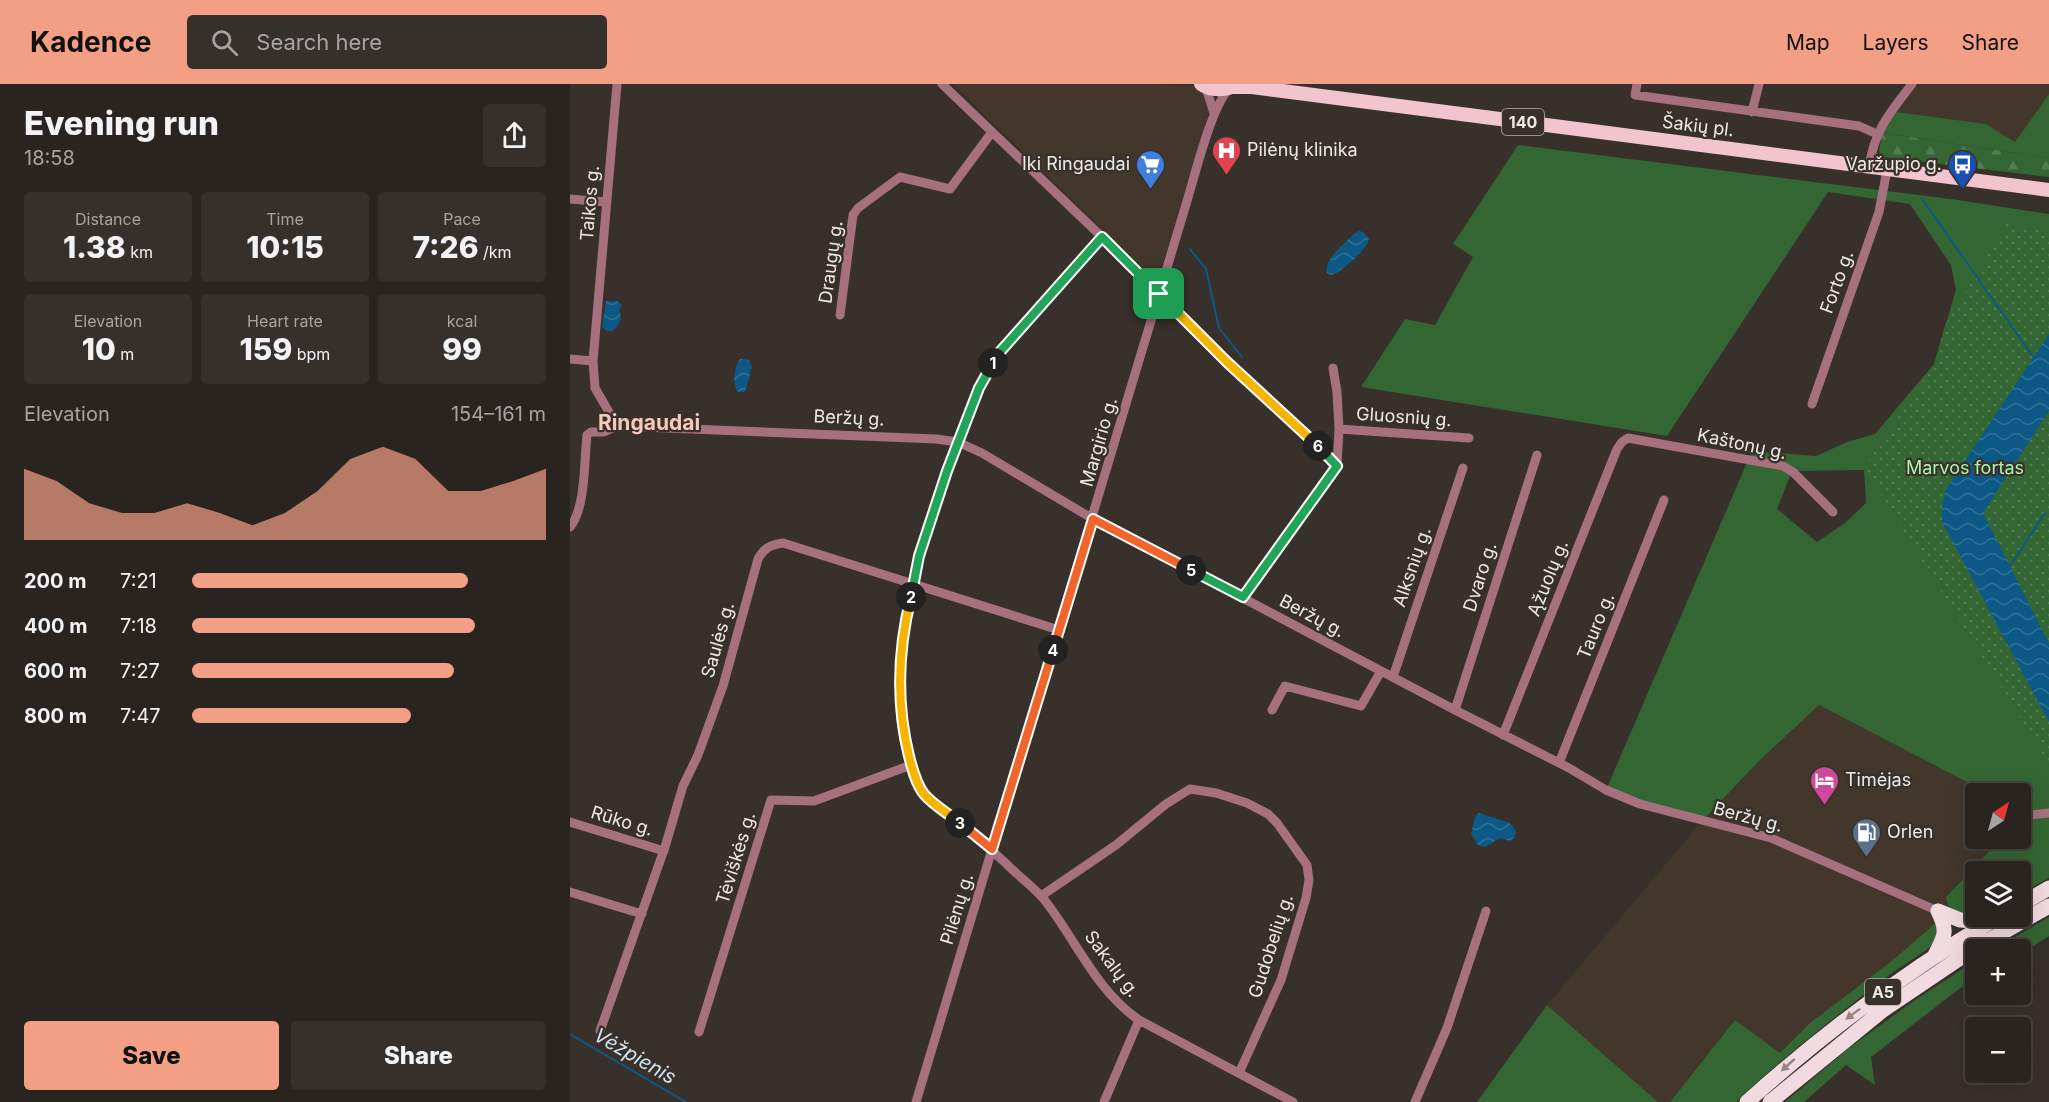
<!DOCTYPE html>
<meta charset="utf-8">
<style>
body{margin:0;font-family:Inter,sans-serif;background:#36302d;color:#f1f3f6;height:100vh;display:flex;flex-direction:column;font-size:22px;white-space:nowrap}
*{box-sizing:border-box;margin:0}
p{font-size:20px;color:#a5a4a5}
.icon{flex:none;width:33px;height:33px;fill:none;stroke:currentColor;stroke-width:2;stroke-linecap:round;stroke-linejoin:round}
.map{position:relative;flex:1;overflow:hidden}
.panel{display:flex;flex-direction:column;background:#2a2420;width:570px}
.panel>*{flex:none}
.needle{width:39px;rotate:36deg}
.fabs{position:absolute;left:1395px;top:699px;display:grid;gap:12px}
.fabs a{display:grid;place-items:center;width:66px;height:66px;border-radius:6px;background:#2a2420;box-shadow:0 6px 24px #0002,0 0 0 2px #46413e;font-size:30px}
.pin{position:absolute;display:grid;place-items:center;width:51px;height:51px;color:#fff;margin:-26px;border-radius:12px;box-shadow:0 3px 9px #0006}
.km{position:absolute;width:30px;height:30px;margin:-15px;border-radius:50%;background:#222;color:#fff;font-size:16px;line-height:30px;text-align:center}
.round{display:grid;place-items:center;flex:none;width:63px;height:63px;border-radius:6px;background:#36302d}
.head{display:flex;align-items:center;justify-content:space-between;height:102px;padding:0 24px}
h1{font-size:33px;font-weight:800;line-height:45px}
.metrics{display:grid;grid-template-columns:repeat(3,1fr);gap:9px;height:102px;padding:6px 24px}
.metrics div{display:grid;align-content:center;border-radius:6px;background:#36302d;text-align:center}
.metrics b{font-size:30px;font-weight:800}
.metrics small{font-size:16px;font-weight:400}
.metrics p{font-size:16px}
.chart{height:168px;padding:12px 24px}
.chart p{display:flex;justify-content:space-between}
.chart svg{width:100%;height:108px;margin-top:6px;fill:#f39f86;opacity:.7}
.button{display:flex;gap:12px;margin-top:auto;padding:12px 24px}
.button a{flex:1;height:69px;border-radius:6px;background:#f39f86;color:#111;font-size:24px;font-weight:800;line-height:69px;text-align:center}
.button a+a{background:#36302d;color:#f1f3f6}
ul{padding:0 24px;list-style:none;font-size:20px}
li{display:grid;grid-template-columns:96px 72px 1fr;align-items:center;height:45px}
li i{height:15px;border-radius:8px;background:#f39f86}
header{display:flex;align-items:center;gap:36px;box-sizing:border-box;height:84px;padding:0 30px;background:#f39f86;color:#111}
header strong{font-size:28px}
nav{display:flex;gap:33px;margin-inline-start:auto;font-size:21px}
.search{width:420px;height:54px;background:#36302d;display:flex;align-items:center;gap:15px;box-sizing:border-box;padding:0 21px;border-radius:6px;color:#a5a4a5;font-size:22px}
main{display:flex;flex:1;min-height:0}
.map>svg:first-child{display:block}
.built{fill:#43362b}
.grass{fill:#363;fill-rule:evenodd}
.forest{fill:url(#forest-firs)}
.park{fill:url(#park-dots)}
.water{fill:url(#water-waves)}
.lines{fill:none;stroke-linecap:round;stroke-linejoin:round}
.stream{stroke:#0d5986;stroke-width:2}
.minor{stroke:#a6707f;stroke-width:9}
.primary{stroke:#f1c4cf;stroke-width:14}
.trunk{stroke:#f1dae0;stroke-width:15}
.oneway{fill:#948585}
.split-1-casing{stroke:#fff;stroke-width:12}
.split-2-casing{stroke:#fff;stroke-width:12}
.split-3-casing{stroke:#fff;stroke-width:12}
.split-4-casing{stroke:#fff;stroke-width:12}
.split-5-casing{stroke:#fff;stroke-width:12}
.split-6-casing{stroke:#fff;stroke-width:12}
.split-7-casing{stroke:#fff;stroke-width:12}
.split-1{stroke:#22a559;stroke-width:8}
.split-2{stroke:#22a559;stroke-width:8}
.split-3{stroke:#f5b400;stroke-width:8}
.split-4{stroke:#f0652b;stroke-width:8}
.split-5{stroke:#f0652b;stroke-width:8}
.split-6{stroke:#22a559;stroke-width:8}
.split-7{stroke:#f5b400;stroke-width:8}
.labels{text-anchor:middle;stroke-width:4.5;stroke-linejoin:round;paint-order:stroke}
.shield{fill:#38302a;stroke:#b8b2ae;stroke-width:1.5}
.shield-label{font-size:16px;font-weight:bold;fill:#efeae6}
.street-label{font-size:18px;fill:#efeae6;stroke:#38302a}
.poi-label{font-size:18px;fill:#efeae6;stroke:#38302a;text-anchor:start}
.park-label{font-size:18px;fill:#aaf6a8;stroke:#38302a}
.water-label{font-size:20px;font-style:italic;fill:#d2e3f0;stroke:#38302a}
.quarter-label{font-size:21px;font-weight:bold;fill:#fac8ba;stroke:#38302a}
</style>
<header>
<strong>Kadence</strong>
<div class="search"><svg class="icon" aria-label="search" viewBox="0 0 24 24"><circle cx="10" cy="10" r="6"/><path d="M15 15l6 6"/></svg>Search here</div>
<nav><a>Map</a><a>Layers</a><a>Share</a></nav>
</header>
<main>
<section class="panel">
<div class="head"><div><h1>Evening run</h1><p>18:58</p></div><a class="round"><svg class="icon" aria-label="share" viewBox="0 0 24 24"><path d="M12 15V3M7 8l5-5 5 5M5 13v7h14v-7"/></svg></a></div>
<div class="metrics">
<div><p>Distance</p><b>1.38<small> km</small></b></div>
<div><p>Time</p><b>10:15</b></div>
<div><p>Pace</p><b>7:26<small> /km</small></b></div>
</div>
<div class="metrics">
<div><p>Elevation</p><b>10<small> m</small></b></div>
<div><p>Heart rate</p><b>159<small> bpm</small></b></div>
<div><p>kcal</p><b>99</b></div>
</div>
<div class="chart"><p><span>Elevation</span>154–161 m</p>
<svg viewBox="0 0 160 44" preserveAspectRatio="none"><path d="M0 44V15L10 20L20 29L30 33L40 33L50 29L60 33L70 38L80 33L90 24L100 11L110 6L120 11L130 24L140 24L150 20L160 15V44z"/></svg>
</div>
<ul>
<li><b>200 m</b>7:21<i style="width:78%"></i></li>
<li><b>400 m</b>7:18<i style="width:80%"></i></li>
<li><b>600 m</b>7:27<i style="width:74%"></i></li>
<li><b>800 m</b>7:47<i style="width:62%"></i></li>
</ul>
<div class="button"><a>Save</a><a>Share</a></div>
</section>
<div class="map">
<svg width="1479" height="1018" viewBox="0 0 1479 1018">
<defs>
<pattern id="forest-firs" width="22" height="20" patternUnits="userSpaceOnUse" patternTransform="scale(1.5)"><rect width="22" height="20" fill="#363"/><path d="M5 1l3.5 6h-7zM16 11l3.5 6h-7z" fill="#517c51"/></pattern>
<pattern id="park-dots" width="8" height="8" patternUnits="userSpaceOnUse" patternTransform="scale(1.5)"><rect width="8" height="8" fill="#363"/><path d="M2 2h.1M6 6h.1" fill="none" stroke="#517c51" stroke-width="1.8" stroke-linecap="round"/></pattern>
<pattern id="water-waves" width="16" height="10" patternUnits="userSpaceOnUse" patternTransform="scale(1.5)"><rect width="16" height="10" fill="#0d5986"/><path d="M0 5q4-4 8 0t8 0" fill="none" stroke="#317197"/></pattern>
</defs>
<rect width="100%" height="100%" fill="#38302a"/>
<path class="built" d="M383,0h205l38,3 10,7 4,15 -47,154 -6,6 -7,2 -8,-3z
M1348,0h131v10l-34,48 -29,-18 -89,-12z
M1249,621l169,88 -12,1v44l25,1 -55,58 5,13 -58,50 -83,63 -30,30 -45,-33 -65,82h-12l-111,-97 155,-184 58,-61z"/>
<path class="grass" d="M1479,10v64l-166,-25 6,-12 8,-9 89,12 29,18z
M948,61l433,54 98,15v664l-28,15 -1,-21h-44l-1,44c-12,1 -28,-4 -29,-19l55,-58 19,-1v-44l-32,-1 -169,-88 -59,55 -58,61 -96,-31 146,-339 64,5 31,-14 28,-8 59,-70 22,-74 -5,-25 -41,-61 -82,-12 -161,244 -306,-49 44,-68 30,6 38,-68 -20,-13zM1294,386l2,33 -21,20 -28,19 -40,-33 15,-38z
M1479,833v19l-28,18 -1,-4 -25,-1z
M1369,836l-1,20c-16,15 -36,25 -53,38 -51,40 -102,79 -149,124h-66l65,-82 45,33 30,-30 83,-63z
M1405,877v19l-16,9 -88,68 4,28 -29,-20 -42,37h-19l64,-54 66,-48z
M977,921l111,97h-181z"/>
<path class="forest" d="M1313,49l166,25v19l-167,-20 -3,-7z"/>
<path class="park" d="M1437,139l42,10v532l-185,-298 70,-102 11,-40z"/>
<path class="water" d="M789,147l4,1 6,7c-2,11 -27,33 -38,36l-4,-2c-3,-15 17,-29 27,-39z
M36,217h11l5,4 -3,6c4,7 0,14 -6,20h-6l-5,-4z
M1479,250v77l-66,102 66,130v79l-107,-200v-16l4,-17z
M170,275l9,1 3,7 -7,25h-7c-6,-7 -4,-25 2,-33z
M909,729l31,10 6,8 -2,7 -4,3 -10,-3 -15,9 -7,-2 -7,-11 4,-17z"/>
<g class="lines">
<path class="stream" d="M1352,115l112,159
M620,165l16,20 13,59 23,29
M1440,482l35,-53
M0,950l116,68"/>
<path class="minor" d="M47,0l-24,277 2,27 22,38
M372,0l160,153 125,125 101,93 9,11 -94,131
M1067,0l-2,11 224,31 18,8
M636,4l8,25
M1182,28l7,-28
M1299,83c6,-38 20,-53 43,-83
M0,115l36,3
M532,153c-24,27 -48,54 -73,81 -10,12 -24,25 -32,38 -17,28 -28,58 -39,87 -37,92 -91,262 -33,352 32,25 62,50 91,78 9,8 19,16 27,25 32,40 53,93 96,122l154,82
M270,231l13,-100 5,-7 42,-31 50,12 42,-57
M0,275l23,2
M763,284l4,24 2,37
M1242,320l67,-192 8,-42
M767,382l2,-37 130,9
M0,443c16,-19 14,-67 17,-92l4,-3h13l13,-6 319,13 22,3 24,11 111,66 362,191 114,58 37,22 34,14 131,34 167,73
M823,593l70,-209
M702,626l13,-24 76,20 20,-35
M885,626l82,-255
M933,651l114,-286 5,-7 6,-4 155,28 10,6 40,40
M989,679l105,-263
M1450,732l29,-3
M0,738l94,29
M0,808l72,22
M471,812l75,-51 50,-41 24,-15 26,4 31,10 21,11 9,9 30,42 2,15 -3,18 -25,82 -42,93
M30,947l65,-184 18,-61 15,-31 25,-69 35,-127c6,-11 12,-14 25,-16l276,87
M129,948l72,-232 43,1 97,-36
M346,1018l271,-901c8,-26 25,-97 43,-113
M534,1018l35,-82
M845,1018l32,-74 39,-117"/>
<path class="primary" d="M631,0c9,7 26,7 36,0
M664,3h18l797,103"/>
<path class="trunk" d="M1450,821l29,-17
M1368,827l22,9 30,2
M1365,871c10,-19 13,-24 3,-44
M1177,1018c78,-70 162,-133 253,-186
M1200,1018l113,-92 89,-60 77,-44"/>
</g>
<defs><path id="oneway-solid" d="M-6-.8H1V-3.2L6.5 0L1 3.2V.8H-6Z" transform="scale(1.5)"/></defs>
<g class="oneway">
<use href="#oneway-solid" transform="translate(1283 930) rotate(143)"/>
<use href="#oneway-solid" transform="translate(1218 981) rotate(138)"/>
</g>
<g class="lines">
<defs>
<path id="split-1" d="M423,279l5,-9 104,-117 57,57"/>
<path id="split-2" d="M341,513l8,-41 28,-85 32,-83 14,-25"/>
<path id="split-3" d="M341,513c-13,52 -15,106 -2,159 3,12 7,28 15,38 9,11 25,20 36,29"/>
<path id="split-4" d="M390,739l32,26 61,-199"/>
<path id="split-5" d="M483,566l40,-131 98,51"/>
<path id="split-6" d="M621,486l52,27 94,-131 -19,-20"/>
<path id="split-7" d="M589,210l68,68 91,84"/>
</defs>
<use href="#split-1" class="split-1-casing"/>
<use href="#split-2" class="split-2-casing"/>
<use href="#split-3" class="split-3-casing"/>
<use href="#split-4" class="split-4-casing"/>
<use href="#split-5" class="split-5-casing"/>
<use href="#split-6" class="split-6-casing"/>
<use href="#split-7" class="split-7-casing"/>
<use href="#split-1" class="split-1"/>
<use href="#split-2" class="split-2"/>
<use href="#split-3" class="split-3"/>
<use href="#split-4" class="split-4"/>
<use href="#split-5" class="split-5"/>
<use href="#split-6" class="split-6"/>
<use href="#split-7" class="split-7"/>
</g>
<defs>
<symbol id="hospital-pin" viewBox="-11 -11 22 30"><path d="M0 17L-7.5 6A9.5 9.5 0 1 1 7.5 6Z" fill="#e0444e" stroke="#38302a"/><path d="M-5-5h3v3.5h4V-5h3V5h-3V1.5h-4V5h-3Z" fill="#fff"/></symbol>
<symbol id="supermarket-pin" viewBox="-11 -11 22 30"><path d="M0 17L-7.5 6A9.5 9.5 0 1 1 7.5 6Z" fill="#3f7fe0" stroke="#38302a"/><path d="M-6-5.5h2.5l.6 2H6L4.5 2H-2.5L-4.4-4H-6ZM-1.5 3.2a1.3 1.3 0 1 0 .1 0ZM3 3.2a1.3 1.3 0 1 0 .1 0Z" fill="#fff"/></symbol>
<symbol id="bus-pin" viewBox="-11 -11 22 30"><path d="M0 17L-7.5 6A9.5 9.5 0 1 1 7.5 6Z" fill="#1a4fb4" stroke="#38302a"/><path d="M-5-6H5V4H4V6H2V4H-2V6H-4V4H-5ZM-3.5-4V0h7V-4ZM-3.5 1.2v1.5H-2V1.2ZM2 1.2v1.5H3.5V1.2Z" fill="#fff"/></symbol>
<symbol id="hotel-pin" viewBox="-11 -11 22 30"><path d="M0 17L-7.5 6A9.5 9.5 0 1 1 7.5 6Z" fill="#d1479c" stroke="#38302a"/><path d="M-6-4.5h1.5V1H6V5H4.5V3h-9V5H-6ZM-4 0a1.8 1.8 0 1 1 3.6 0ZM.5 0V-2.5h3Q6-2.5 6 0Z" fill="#fff"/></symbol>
<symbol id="fuel-pin" viewBox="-11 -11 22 30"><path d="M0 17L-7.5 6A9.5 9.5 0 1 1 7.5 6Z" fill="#5c6f8a" stroke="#38302a"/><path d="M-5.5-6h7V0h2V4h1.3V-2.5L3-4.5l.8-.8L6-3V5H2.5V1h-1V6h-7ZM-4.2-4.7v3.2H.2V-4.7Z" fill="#fff"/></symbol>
</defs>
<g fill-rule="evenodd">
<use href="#hospital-pin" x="640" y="50" width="33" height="45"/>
<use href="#supermarket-pin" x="564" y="64" width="33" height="45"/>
<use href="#bus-pin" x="1376" y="64" width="33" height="45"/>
<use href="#hotel-pin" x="1238" y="680" width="33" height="45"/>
<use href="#fuel-pin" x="1280" y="732" width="33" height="45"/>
</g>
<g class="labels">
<g class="shield">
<rect x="932" y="25" width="42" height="26" rx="4.5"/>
<rect x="1295" y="895" width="36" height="26" rx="4.5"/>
</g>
<g class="shield-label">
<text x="953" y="44">140</text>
<text x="1313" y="914">A5</text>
</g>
<g class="street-label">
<text transform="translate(1128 42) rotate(7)" y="6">Šakių pl.</text>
<text transform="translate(20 119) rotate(-85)" y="6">Taikos g.</text>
<text transform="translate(261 178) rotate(-82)" y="6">Draugų g.</text>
<text transform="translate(1267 198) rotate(-70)" y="6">Forto g.</text>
<text transform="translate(834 333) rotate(4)" y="6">Gluosnių g.</text>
<text transform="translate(279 334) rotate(3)" y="6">Beržų g.</text>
<text transform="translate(529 358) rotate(-74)" y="6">Margirio g.</text>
<text transform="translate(1172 360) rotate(12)" y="6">Kaštonų g.</text>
<text transform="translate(842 483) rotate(-71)" y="6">Alksnių g.</text>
<text transform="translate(910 493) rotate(-72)" y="6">Dvaro g.</text>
<text transform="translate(978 494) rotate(-68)" y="6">Ąžuolų g.</text>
<text transform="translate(742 532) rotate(28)" y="6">Beržų g.</text>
<text transform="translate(1026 542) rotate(-68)" y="6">Tauro g.</text>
<text transform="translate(148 556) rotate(-74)" y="6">Saulės g.</text>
<text transform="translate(1178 733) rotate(15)" y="6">Beržų g.</text>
<text transform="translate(52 737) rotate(17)" y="6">Rūko g.</text>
<text transform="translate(166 774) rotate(-73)" y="6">Tėviškės g.</text>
<text transform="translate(387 825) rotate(-73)" y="6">Pilėnų g.</text>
<text transform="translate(701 862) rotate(-72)" y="6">Gudobelių g.</text>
<text transform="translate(542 880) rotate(53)" y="6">Sakalų g.</text>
</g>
<g class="poi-label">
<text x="677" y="72">Pilėnų klinika</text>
<text x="560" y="86" text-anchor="end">Iki Ringaudai</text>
<text x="1372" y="86" text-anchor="end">Varžupio g.</text>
<text x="1275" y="702">Timėjas</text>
<text x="1317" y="754">Orlen</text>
</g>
<g class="park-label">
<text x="1395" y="390">Marvos fortas</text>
</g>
<g class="water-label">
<text transform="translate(65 972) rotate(30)" y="7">Vėžpienis</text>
</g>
<g class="quarter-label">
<text x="79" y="346">Ringaudai</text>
</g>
</g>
</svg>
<div class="fabs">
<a><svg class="needle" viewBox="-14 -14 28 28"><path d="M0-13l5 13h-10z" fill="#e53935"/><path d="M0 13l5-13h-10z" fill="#a5a4a5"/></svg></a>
<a><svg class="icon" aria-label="layers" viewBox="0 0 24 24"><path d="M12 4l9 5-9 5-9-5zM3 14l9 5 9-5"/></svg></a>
<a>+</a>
<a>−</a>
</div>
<div class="pin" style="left:589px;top:210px;background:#1e9e55"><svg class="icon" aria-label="arrive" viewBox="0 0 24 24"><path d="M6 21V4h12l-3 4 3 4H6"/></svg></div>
<b class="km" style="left:423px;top:279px">1</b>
<b class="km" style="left:341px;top:513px">2</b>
<b class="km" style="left:390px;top:739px">3</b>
<b class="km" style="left:483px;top:566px">4</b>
<b class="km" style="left:621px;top:486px">5</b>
<b class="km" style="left:748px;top:362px">6</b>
</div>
</main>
